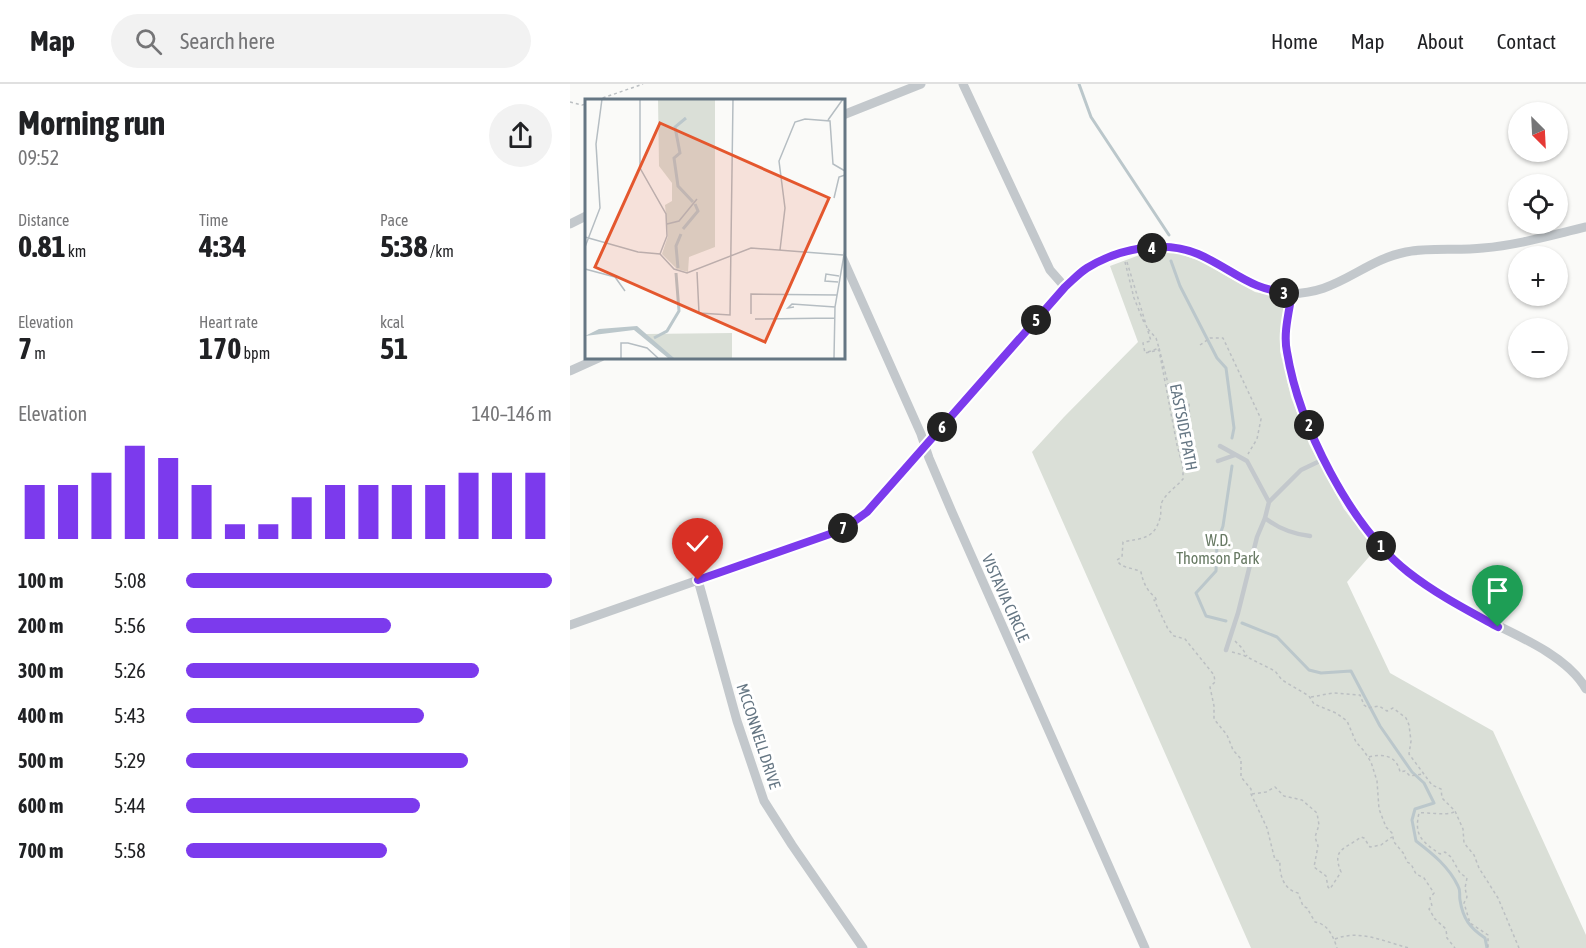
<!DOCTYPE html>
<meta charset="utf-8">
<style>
body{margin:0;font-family:"Asap Condensed",sans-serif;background:#f2f2f2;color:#202124;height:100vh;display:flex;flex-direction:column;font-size:22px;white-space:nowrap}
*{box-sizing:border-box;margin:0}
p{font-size:20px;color:#757577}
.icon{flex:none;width:33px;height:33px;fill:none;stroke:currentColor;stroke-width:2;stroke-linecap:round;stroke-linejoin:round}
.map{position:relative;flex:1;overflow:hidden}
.side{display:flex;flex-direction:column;background:#fff;width:570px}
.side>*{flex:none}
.needle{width:39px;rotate:156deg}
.tools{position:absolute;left:938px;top:18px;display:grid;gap:12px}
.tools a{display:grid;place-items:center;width:60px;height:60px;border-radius:50%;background:#fff;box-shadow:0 2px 4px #0004;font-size:30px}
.pin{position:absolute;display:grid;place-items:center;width:51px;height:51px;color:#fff;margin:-62px -26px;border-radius:50% 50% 50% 0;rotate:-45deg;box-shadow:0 0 6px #0007}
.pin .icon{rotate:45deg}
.km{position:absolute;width:30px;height:30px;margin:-15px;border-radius:50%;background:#222;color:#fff;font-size:16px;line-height:30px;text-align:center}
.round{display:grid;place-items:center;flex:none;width:63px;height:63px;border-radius:32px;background:#f2f2f2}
.summary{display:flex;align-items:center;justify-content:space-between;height:102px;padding:0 18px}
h1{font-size:33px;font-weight:700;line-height:45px}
.stats{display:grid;grid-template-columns:repeat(3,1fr);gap:9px;height:102px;padding:6px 18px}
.stats div{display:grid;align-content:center}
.stats b{font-size:30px;font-weight:700}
.stats small{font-size:16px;font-weight:400}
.stats p{font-size:16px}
.chart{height:168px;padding:12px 18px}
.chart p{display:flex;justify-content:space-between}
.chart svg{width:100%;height:108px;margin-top:6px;stroke:#7c3aed;stroke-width:6}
ul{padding:0 18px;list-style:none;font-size:20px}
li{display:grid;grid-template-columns:96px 72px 1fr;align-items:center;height:45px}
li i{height:15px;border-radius:8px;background:#7c3aed}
header{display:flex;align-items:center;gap:36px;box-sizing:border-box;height:84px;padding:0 30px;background:#fff;border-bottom:2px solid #e0e0e0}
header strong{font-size:28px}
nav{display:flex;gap:33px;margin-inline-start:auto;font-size:21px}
.search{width:420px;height:54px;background:#f2f2f2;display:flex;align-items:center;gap:15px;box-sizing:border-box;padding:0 21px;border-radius:33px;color:#757577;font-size:22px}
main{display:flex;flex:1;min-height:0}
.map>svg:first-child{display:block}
.green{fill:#dadfd7}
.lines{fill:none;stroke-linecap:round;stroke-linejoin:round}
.stream{stroke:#bbc7cb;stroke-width:3}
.path{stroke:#bbbfc2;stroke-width:1.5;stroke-dasharray:3 3;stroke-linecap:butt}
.lane{stroke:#c3c8cc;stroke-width:4.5}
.street{stroke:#c3c8cc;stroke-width:9}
.route-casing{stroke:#fff;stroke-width:12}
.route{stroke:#7c3aed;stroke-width:8}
.labels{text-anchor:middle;stroke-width:6;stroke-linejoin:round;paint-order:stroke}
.street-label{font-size:16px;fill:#657683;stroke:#fff}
.park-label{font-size:16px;fill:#687a64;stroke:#fff}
.inset-river{fill:none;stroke:#bbc7cb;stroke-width:3}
.inset-road{fill:none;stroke:#b5bdc2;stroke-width:1.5}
.view{fill:#e4572e;fill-opacity:0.15;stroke:#e4572e;stroke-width:3}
.inset-edge{fill:none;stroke:#657683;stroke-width:3}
</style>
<header>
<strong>Map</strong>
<div class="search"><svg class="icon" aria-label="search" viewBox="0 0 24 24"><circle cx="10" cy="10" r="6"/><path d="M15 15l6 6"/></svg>Search here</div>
<nav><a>Home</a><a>Map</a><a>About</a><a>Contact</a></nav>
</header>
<main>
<section class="side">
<div class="summary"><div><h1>Morning run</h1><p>09:52</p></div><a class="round"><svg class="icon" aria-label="share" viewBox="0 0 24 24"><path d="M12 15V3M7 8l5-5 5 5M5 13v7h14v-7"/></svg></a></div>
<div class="stats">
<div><p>Distance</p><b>0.81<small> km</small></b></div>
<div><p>Time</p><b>4:34</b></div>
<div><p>Pace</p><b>5:38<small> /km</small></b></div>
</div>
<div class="stats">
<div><p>Elevation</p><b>7<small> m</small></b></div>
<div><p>Heart rate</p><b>170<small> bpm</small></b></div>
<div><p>kcal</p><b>51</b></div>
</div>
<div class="chart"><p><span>Elevation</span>140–146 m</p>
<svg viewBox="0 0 160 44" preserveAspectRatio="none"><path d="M5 44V22M15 44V22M25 44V17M35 44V6M45 44V11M55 44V22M65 44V38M75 44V38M85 44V27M95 44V22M105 44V22M115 44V22M125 44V22M135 44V17M145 44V17M155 44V17"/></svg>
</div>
<ul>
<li><b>100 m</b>5:08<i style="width:100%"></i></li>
<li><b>200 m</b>5:56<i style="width:56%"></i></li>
<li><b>300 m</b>5:26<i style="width:80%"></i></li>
<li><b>400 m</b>5:43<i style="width:65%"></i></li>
<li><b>500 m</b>5:29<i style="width:77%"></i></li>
<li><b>600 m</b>5:44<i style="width:64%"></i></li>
<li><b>700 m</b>5:58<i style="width:55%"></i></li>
</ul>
</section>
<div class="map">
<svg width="1016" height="864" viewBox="0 0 1016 864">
<rect width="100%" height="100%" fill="#fafaf8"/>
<path class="green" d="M603,168l25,8 57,32 29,6 -4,53 11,46 18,47 35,65 31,41 -28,32 43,91 103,58 93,204v13h-335l-219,-496 32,-35 74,-75 -28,-76 35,-13z"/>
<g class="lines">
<path class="stream" d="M509,0l12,33 78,118
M601,177l9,25 37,72 9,10 8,60 -2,10
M656,537l-20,-5 -10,-23 20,-22 1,-28 6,-17 9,-60
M672,539l35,14 32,33 12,3 30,-2 29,55 32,46 12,11 10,20 -19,6 -3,11 4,21c17,13 33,26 42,45 3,5 1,9 2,14 3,19 10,28 25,38l2,10"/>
<path class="path" d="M27,16l46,-16
M0,18l12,3 4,-1
M555,178l9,36 11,27
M557,178l24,79 -8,2 2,10 14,-3 18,95 6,22v12c-6,7 -15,13 -20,21 -4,6 -1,12 -3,18 -6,22 -19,20 -37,24l-1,15 -5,3c4,9 16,7 24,12 2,10 6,19 14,25l2,4 -3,-1 14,29 6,7 11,3 29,36 1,7 -5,5 4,19v13l13,16 6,15 8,9v18l10,12v5l16,34 8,32 5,1c-1,14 4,29 18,32l5,13 4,2 8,14c13,2 18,14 22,26
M578,245l8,9 3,10
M630,261l10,-7h13l38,81 -4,20 -9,15
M578,268l11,-4 15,59 15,-5 1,28
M665,557l7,7 5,8
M662,568l11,3 32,16 7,9 27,16 5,8 22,9 11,8 9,21 8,9 7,11 6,19 2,28 7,18 6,6 2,9 10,12 3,8 4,2 5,10 8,4 10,15 -4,5 2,8 -3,3 6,10 11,10 1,9 8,10
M741,613l22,-4 27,2 4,10 4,3 11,-2 8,5 6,-3 13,10 3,7 2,16 -2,13 23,31 9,4 1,9 13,13 8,18 1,14 10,12 5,13 19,30 21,50
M799,673c14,-4 28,-1 31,15l5,-1 5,5 12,-2
M682,710l14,-2 9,-5 9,9 18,4 15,13 2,12 -4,12 3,9 -4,21 12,9 2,11 2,2 11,-17c-10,-24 5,-23 20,-35l3,1 6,9 11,-2 11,-8
M884,728c-9,4 -25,0 -35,1 -5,22 2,28 21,41l5,-2 6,5 9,16 7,5 -2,10 2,9 -3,6 6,20 18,12v13
M765,855c25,-10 50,3 74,9"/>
<path class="lane" d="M650,362l27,15 22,41
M648,377l17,-6
M695,434c14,11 27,16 45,18
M656,566l12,-37 19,-76 8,-19 4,-16 32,-32 23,-11"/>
<path class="street" d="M393,0l87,186 15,17
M273,31l78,-31
M0,140l16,-8
M273,175l78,175 8,24 23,54 193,436
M721,209c-2,18 -5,37 -5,55 0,22 13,54 22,74 12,29 25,60 42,86 25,40 64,72 103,95 40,24 110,45 133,86
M0,287l31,-14
M128,496l39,141 27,80 28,44 71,103
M0,541l260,-91 19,-9 18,-13 198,-225c7,-6 14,-14 21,-18 31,-20 79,-30 114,-14 27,13 51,35 82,38 54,5 78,-32 124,-41 25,-5 52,-1 77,-4 35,-3 69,-13 103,-21"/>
</g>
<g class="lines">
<defs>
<path id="route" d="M128,496l132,-46 19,-9 18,-13 198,-225c7,-6 14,-14 22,-19 31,-19 76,-29 111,-14 35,15 52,37 94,39 -3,19 -9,41 -5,59 12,73 63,174 121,220 28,22 59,38 90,55"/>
</defs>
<use href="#route" class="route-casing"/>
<use href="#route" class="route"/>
</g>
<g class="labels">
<g class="street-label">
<text transform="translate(614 343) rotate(79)" y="6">EASTSIDE PATH</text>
<text transform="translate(436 514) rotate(66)" y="6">VISTAVIA CIRCLE</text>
<text transform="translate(189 652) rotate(72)" y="6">MCCONNELL DRIVE</text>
</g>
<g class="park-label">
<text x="648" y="462">W.D.<tspan x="648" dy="18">Thomson Park</tspan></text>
</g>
</g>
<g transform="translate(15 15)">
<rect width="260" height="260" fill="#fafaf8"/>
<path d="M73,0h57v148l-26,10 -1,15 -11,-3 -15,-15 6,-18 -3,-31 7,-4v-18l-13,-17zM147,234v25h-61l-25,-24z" fill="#dadfd7"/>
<path d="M52,227l37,32h-6l-34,-28 -49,6 14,-7z" fill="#bbc7cb"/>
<path class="inset-river" d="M101,19l-11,9 5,26 -6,5 4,28 15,16M98,130l15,-18 -3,-7M93,169l-2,-22 5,-12M69,239l13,-7 12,-20 -3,-38"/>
<path class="inset-road" d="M55,1v68l26,46 1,22 -7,18M243,21l15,-21M249,99l5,-21 6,-2M82,125l12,-3 18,-22M0,138l53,15 22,2 14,15 13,4 64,-25 92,7M0,148l15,-39 -4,-64 6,-45M195,151l5,-42 -6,-47 16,-39 10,-3 25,2 3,43 12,7M0,170l30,8 10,14M112,173l2,41 31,2 3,-216M253,183l-13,-1 1,-7 13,2M209,208l-6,1 4,-4 43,3M166,215v-20l86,1M170,220l80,-1M36,259v-15h7l19,5 11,10M249,259l1,-51 10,-58"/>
<path class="view" d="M75,24l169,75 -64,144 -170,-75z"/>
<rect width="260" height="260" class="inset-edge"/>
</g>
</svg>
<div class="tools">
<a><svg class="needle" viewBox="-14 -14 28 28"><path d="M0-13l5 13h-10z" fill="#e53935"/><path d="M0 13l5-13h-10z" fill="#757577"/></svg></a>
<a><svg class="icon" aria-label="locate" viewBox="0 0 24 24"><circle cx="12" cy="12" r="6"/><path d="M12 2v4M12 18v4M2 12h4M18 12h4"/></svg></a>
<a>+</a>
<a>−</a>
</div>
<div class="pin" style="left:928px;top:543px;background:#1e9e55"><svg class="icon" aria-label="arrive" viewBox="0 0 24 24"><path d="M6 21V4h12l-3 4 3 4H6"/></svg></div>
<div class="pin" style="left:128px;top:496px;background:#d93025"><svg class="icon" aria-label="check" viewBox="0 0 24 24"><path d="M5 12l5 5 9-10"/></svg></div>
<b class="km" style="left:811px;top:462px">1</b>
<b class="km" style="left:739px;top:341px">2</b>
<b class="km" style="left:714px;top:209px">3</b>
<b class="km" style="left:582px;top:164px">4</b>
<b class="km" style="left:466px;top:236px">5</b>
<b class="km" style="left:372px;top:343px">6</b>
<b class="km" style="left:273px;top:444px">7</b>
</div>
</main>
